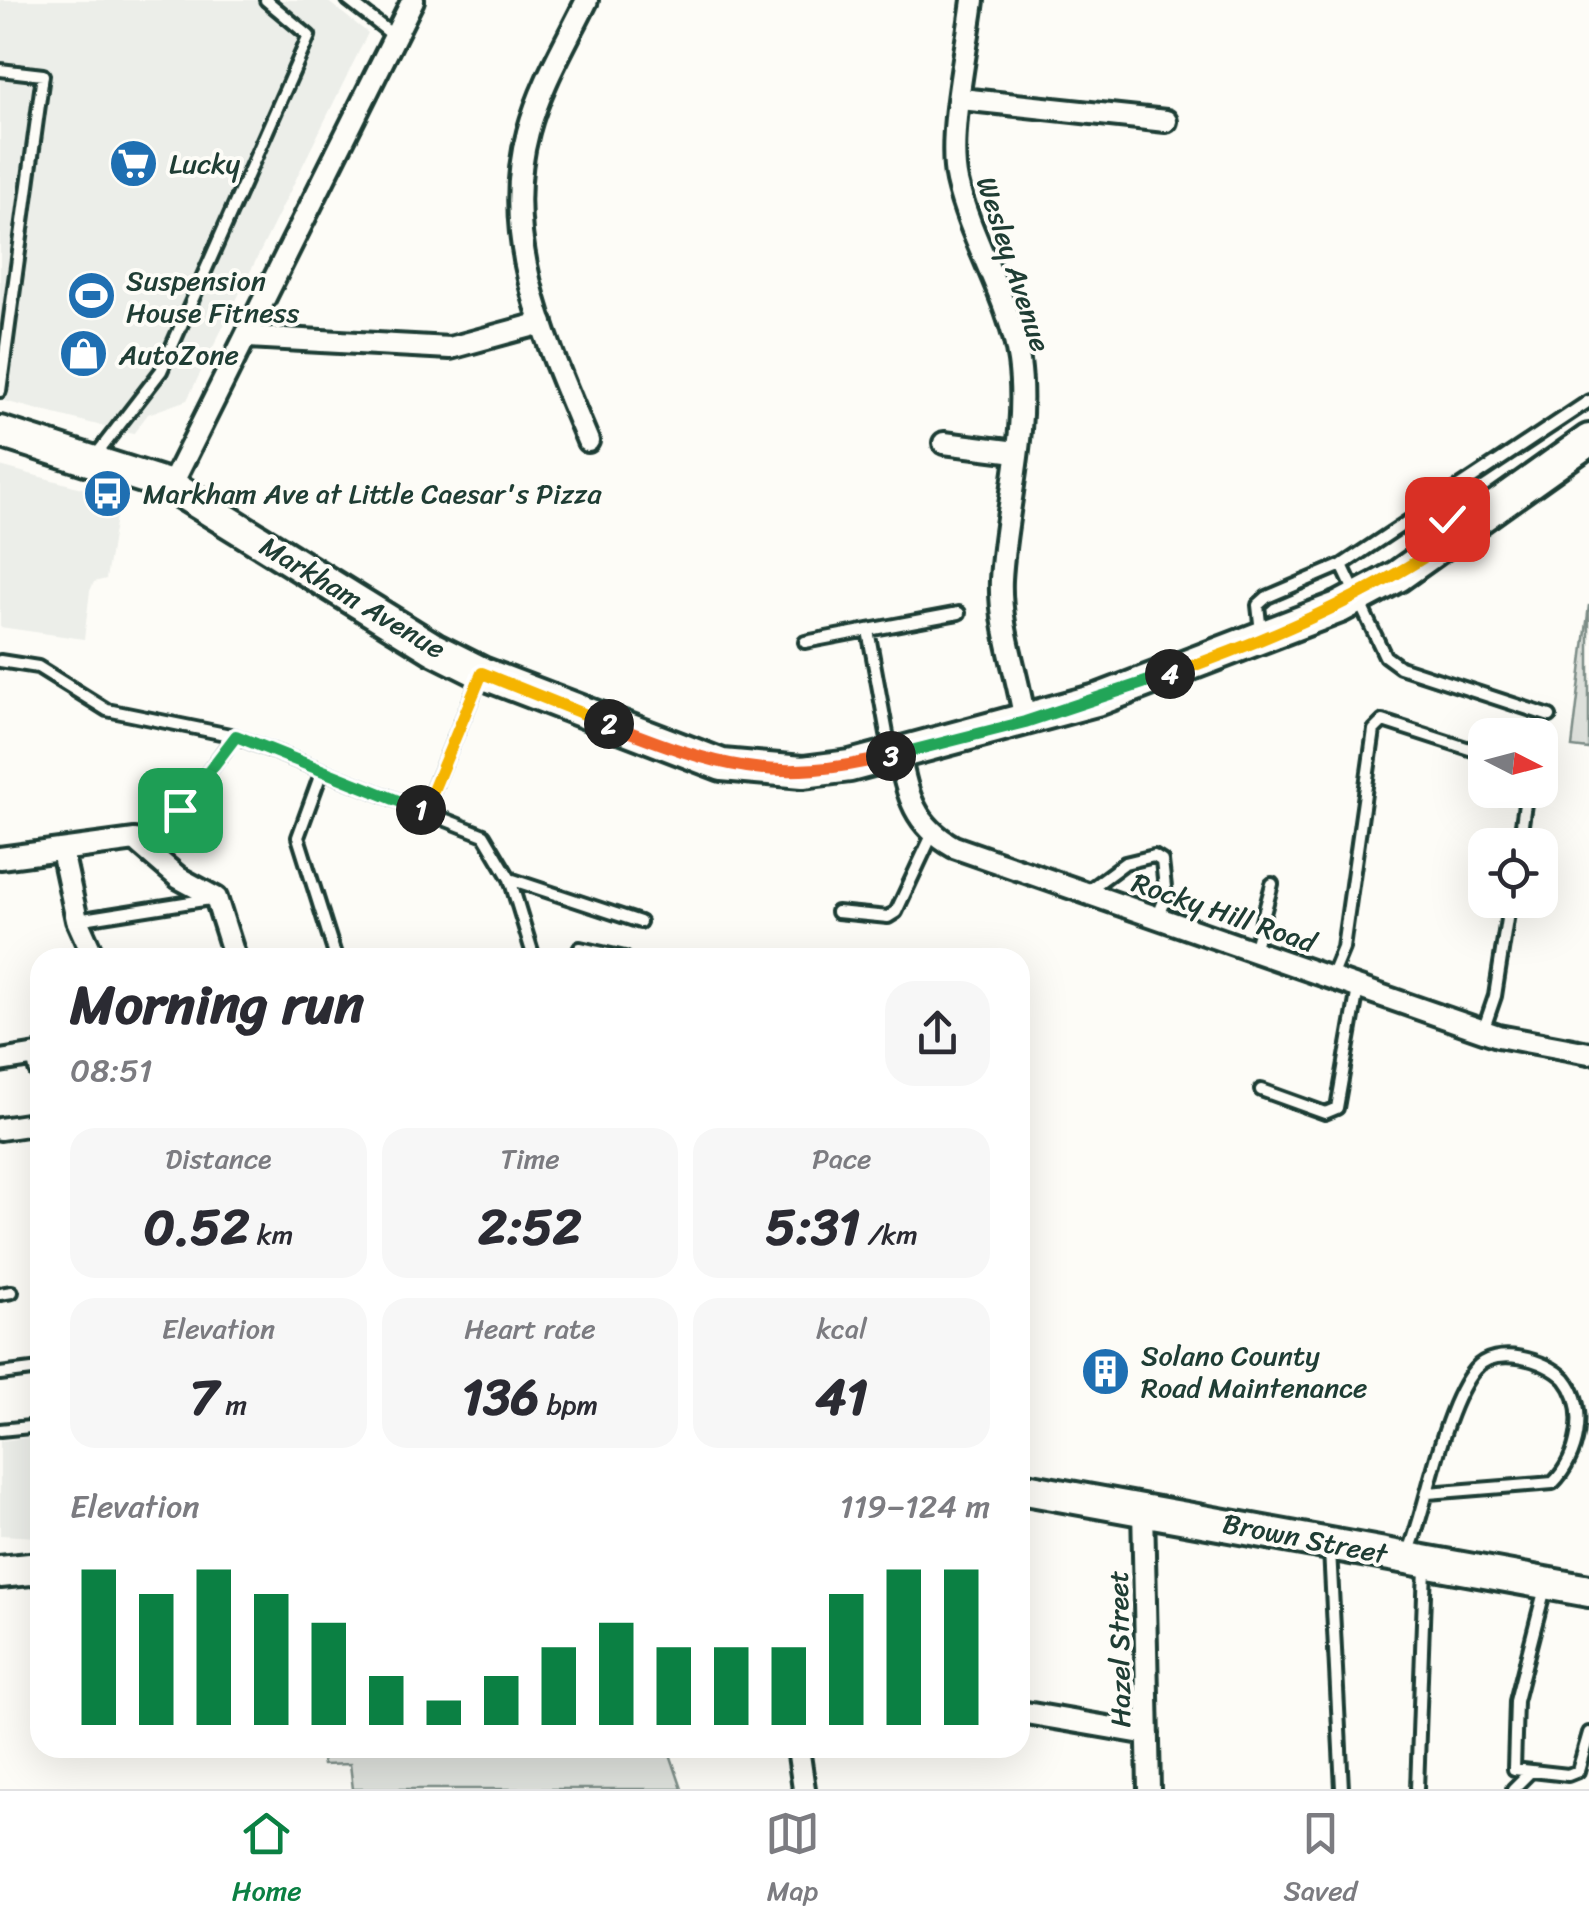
<!DOCTYPE html>
<meta charset="utf-8">
<style>
body{margin:0;font-family:Sriracha,sans-serif;background:#f7f7f7;color:#2b2b33;height:100vh;display:flex;flex-direction:column;font-size:38px;white-space:nowrap}
*{box-sizing:border-box;margin:0}
p{font-size:32px;color:#7c7c81}
.icon{flex:none;width:55px;height:55px;fill:none;stroke:currentColor;stroke-width:2;stroke-linecap:round;stroke-linejoin:round}
.map{position:relative;flex:1;overflow:hidden}
.side{position:absolute;left:30px;top:948px;width:1000px;height:810px;display:flex;flex-direction:column;background:#fff;border-radius:30px;box-shadow:0 10px 40px #0002}
.side>*{flex:none}
.needle{width:65px;rotate:96deg}
.buttons{position:absolute;left:1468px;top:718px;display:grid;gap:20px}
.buttons a{display:grid;place-items:center;width:90px;height:90px;border-radius:20px;background:#fff;box-shadow:0 10px 40px #0002;font-size:50px}
.pin{position:absolute;display:grid;place-items:center;width:85px;height:85px;color:#fff;margin:-42px;border-radius:20px;box-shadow:0 5px 15px #0006}
.km{position:absolute;width:50px;height:50px;margin:-25px;border-radius:50%;background:#222;color:#fff;font-size:28px;line-height:50px;text-align:center}
.round{display:grid;place-items:center;flex:none;width:105px;height:105px;border-radius:30px;background:#f7f7f7}
.overview{display:flex;align-items:center;justify-content:space-between;height:170px;padding:0 40px}
h1{font-size:55px;font-weight:700;line-height:75px}
.metrics{display:grid;grid-template-columns:repeat(3,1fr);gap:15px;height:170px;padding:10px 40px}
.metrics div{display:grid;align-content:center;border-radius:25px;background:#f7f7f7;text-align:center}
.metrics b{font-size:50px;font-weight:700}
.metrics small{font-size:28px;font-weight:400}
.metrics p{font-size:28px}
.chart{height:280px;padding:20px 40px}
.chart p{display:flex;justify-content:space-between}
.chart svg{width:100%;height:180px;margin-top:10px;stroke:#0b8043;stroke-width:6}
.menu{display:flex;justify-content:space-around;align-items:center;height:140px;border-top:2px solid #e1e1e2;background:#fff;font-size:28px;color:#7c7c81}
.menu a{display:grid;justify-items:center;gap:5px}
.menu .selected{color:#0b8043}
.map>svg:first-child{display:block}
.built{fill:#eceee9}
.green{fill:#dde0db;stroke:#7e8e88;stroke-width:2.5}
.lines{fill:none;stroke-linecap:round;stroke-linejoin:round}
.lane-casing{stroke:#1f3d34;stroke-width:18}
.street-casing{stroke:#1f3d34;stroke-width:28}
.secondary-casing{stroke:#1f3d34;stroke-width:38}
.lane{stroke:#fdfcf7;stroke-width:10}
.street{stroke:#fdfcf7;stroke-width:20}
.secondary{stroke:#fdfcf7;stroke-width:30}
.split-1-casing{stroke:#fff;stroke-width:20}
.split-2-casing{stroke:#fff;stroke-width:20}
.split-3-casing{stroke:#fff;stroke-width:20}
.split-4-casing{stroke:#fff;stroke-width:20}
.split-5-casing{stroke:#fff;stroke-width:20}
.split-1{stroke:#22a559;stroke-width:12}
.split-2{stroke:#f5b400;stroke-width:12}
.split-3{stroke:#f0652b;stroke-width:12}
.split-4{stroke:#22a559;stroke-width:12}
.split-5{stroke:#f5b400;stroke-width:12}
.labels{text-anchor:middle;stroke-width:8;stroke-linejoin:round;paint-order:stroke}
.poi-label{font-size:28px;fill:#1f3d34;stroke:#fdfcf7;text-anchor:start}
.street-label{font-size:28px;fill:#1f3d34;stroke:#fdfcf7}
</style>
<div class="map">
<svg width="1589" height="1789" viewBox="0 0 1589 1789">
<rect width="100%" height="100%" fill="#fdfcf7"/>
<filter id="ink" filterUnits="userSpaceOnUse"><feTurbulence type="fractalNoise" baseFrequency=".01" numOctaves="2"/><feDisplacementMap in="SourceGraphic" scale="20" xChannelSelector="R" yChannelSelector="G"/><feConvolveMatrix kernelMatrix="1 2 1 2 8 2 1 2 1" color-interpolation-filters="sRGB"/></filter>
<g filter="url(#ink)">
<path class="built" d="M0,0h326l42,33 -181,367 -39,14 -15,20 -133,-34z
M0,466l119,32 -13,81 -12,3 -4,9 -6,48 -84,-12z
M40,1436v101l-40,-2v-94z"/>
<path class="green" d="M1589,605v144l-17,-2z
M320,1748h348l14,41h-329l-3,-25 -27,1z"/>
<g class="lines">
<defs>
<path id="lane" d="M348,0l46,36
M0,70l43,5 -43,316
M93,459l68,-88 148,-335 -43,-36
M1438,503l16,30
M1342,565l43,91 15,11 150,49
M1261,632l-3,-27 9,-8 75,-32 247,-164
M805,642l63,-12
M0,661l38,6 69,43 128,26 -54,74 -45,29
M235,736l249,99 26,44 130,43
M890,750l-22,-120 91,-17
M322,771l-24,66 38,121
M424,811l56,-133
M1519,845l8,-55
M510,879l24,79
M1086,892l39,-29 29,-7 8,5 4,35 -9,22
M837,912l51,5 8,-5 36,-77
M77,920l133,-21
M1254,951l18,-67
M575,958l5,-10 45,10
M1331,977l12,-29 31,-218 9,-9 102,33
M1483,1031l12,-35 15,-96
M1261,1090l64,23 12,-5 21,-120
M0,1294l12,-2
M0,1374l40,-5
M0,1430l40,-4
M1330,1549l12,240
M1408,1554c20,-50 34,-145 67,-185 20,-24 71,-10 90,10 24,30 13,79 -12,104l-125,10
M1546,1584l-30,117 -2,68 54,6 10,-4 11,-38
M1417,1789l8,-222
M1513,1789l15,-15"/>
<path id="street" d="M587,0c-21,43 -47,86 -59,132 -29,108 19,211 60,309
M973,0c-6,50 -26,135 -16,181 14,61 53,118 62,180 10,72 -14,147 -18,219 -2,48 17,94 24,142
M961,99l205,22
M248,337l202,11 92,-25
M944,443l72,9
M171,486l242,-486
M899,754c9,42 15,71 55,93l544,189 91,17
M62,851l15,69 17,38
M0,858l135,-18 44,38 37,20 19,60
M0,1061l37,-6 3,14
M0,1129l40,-6
M1143,1508l6,281
M1020,1712l128,22
M798,1748l6,41"/>
<path id="secondary" d="M0,432l171,54 263,163 48,24 240,92 81,7 47,-6 250,-67 240,-92 58,-31 191,-136
M1020,1488l569,103
M0,1572l40,-4"/>
</defs>
<use href="#lane" class="lane-casing"/>
<use href="#street" class="street-casing"/>
<use href="#secondary" class="secondary-casing"/>
<use href="#lane" class="lane"/>
<use href="#street" class="street"/>
<use href="#secondary" class="secondary"/>
</g>
</g>
<g class="lines" filter="url(#ink)">
<defs>
<path id="split-1" d="M180,810l56,-74 185,74"/>
<path id="split-2" d="M421,810l3,2 58,-139 127,51"/>
<path id="split-3" d="M609,724c109,43 165,61 282,32"/>
<path id="split-4" d="M891,756l134,-34 145,-48"/>
<path id="split-5" d="M1170,674c102,-36 198,-77 286,-138l-9,-17"/>
</defs>
<use href="#split-1" class="split-1-casing"/>
<use href="#split-2" class="split-2-casing"/>
<use href="#split-3" class="split-3-casing"/>
<use href="#split-4" class="split-4-casing"/>
<use href="#split-5" class="split-5-casing"/>
<use href="#split-1" class="split-1"/>
<use href="#split-2" class="split-2"/>
<use href="#split-3" class="split-3"/>
<use href="#split-4" class="split-4"/>
<use href="#split-5" class="split-5"/>
</g>
<defs>
<symbol id="supermarket-disc" viewBox="-11 -11 22 22"><circle r="9.5" fill="#1f6fb2" stroke="#fdfcf7"/><path d="M-6-5.5h2.5l.6 2H6L4.5 2H-2.5L-4.4-4H-6ZM-1.5 3.2a1.3 1.3 0 1 0 .1 0ZM3 3.2a1.3 1.3 0 1 0 .1 0Z" fill="#fff"/></symbol>
<symbol id="stadium-disc" viewBox="-11 -11 22 22"><circle r="9.5" fill="#1f6fb2" stroke="#fdfcf7"/><path d="M0-5a6.5 5 0 1 0 0 10a6.5 5 0 1 0 0-10ZM-3.5-1.8h7v3.6h-7Z" fill="#fff"/></symbol>
<symbol id="shop-disc" viewBox="-11 -11 22 22"><circle r="9.5" fill="#1f6fb2" stroke="#fdfcf7"/><path d="M-5-2.5h2.3a2.7 3.5 0 0 1 5.4 0H5L5.5 6h-11ZM-1.5-2.5h3a1.5 2.3 0 0 0-3 0Z" fill="#fff"/></symbol>
<symbol id="bus-disc" viewBox="-11 -11 22 22"><circle r="9.5" fill="#1f6fb2" stroke="#fdfcf7"/><path d="M-5-6H5V4H4V6H2V4H-2V6H-4V4H-5ZM-3.5-4V0h7V-4ZM-3.5 1.2v1.5H-2V1.2ZM2 1.2v1.5H3.5V1.2Z" fill="#fff"/></symbol>
<symbol id="building-disc" viewBox="-11 -11 22 22"><circle r="9.5" fill="#1f6fb2" stroke="#fdfcf7"/><path d="M-4-6H4V6H1V3H-1V6H-4ZM-2.5-4.3h1.7v1.8h-1.7ZM.8-4.3h1.7v1.8H.8ZM-2.5-1h1.7V.8h-1.7ZM.8-1h1.7V.8H.8Z" fill="#fff"/></symbol>
</defs>
<g fill-rule="evenodd">
<use href="#supermarket-disc" x="106" y="136" width="55" height="55"/>
<use href="#stadium-disc" x="64" y="268" width="55" height="55"/>
<use href="#shop-disc" x="56" y="326" width="55" height="55"/>
<use href="#bus-disc" x="80" y="466" width="55" height="55"/>
<use href="#building-disc" x="1078" y="1344" width="55" height="55"/>
</g>
<g class="labels">
<g class="poi-label">
<text x="169" y="173">Lucky</text>
<text x="126" y="290">Suspension<tspan x="126" dy="32">House Fitness</tspan></text>
<text x="119" y="364">AutoZone</text>
<text x="143" y="503">Markham Ave at Little Caesar's Pizza</text>
<text x="1141" y="1365">Solano County<tspan x="1141" dy="32">Road Maintenance</tspan></text>
</g>
<g class="street-label">
<text transform="translate(1014 264) rotate(72)" y="10">Wesley Avenue</text>
<text transform="translate(353 597) rotate(31)" y="10">Markham Avenue</text>
<text transform="translate(1224 912) rotate(19)" y="10">Rocky Hill Road</text>
<text transform="translate(1305 1538) rotate(11)" y="10">Brown Street</text>
<text transform="translate(1119 1649) rotate(-91)" y="10">Hazel Street</text>
</g>
</g>
</svg>
<div class="buttons">
<a><svg class="needle" viewBox="-14 -14 28 28"><path d="M0-13l5 13h-10z" fill="#e53935"/><path d="M0 13l5-13h-10z" fill="#7c7c81"/></svg></a>
<a><svg class="icon" aria-label="locate" viewBox="0 0 24 24"><circle cx="12" cy="12" r="6"/><path d="M12 2v4M12 18v4M2 12h4M18 12h4"/></svg></a>
</div>
<div class="pin" style="left:180px;top:810px;background:#1e9e55"><svg class="icon" aria-label="arrive" viewBox="0 0 24 24"><path d="M6 21V4h12l-3 4 3 4H6"/></svg></div>
<div class="pin" style="left:1447px;top:519px;background:#d93025"><svg class="icon" aria-label="check" viewBox="0 0 24 24"><path d="M5 12l5 5 9-10"/></svg></div>
<b class="km" style="left:421px;top:810px">1</b>
<b class="km" style="left:609px;top:724px">2</b>
<b class="km" style="left:891px;top:756px">3</b>
<b class="km" style="left:1170px;top:674px">4</b>
<section class="side">
<div class="overview"><div><h1>Morning run</h1><p>08:51</p></div><a class="round"><svg class="icon" aria-label="share" viewBox="0 0 24 24"><path d="M12 15V3M7 8l5-5 5 5M5 13v7h14v-7"/></svg></a></div>
<div class="metrics">
<div><p>Distance</p><b>0.52<small> km</small></b></div>
<div><p>Time</p><b>2:52</b></div>
<div><p>Pace</p><b>5:31<small> /km</small></b></div>
</div>
<div class="metrics">
<div><p>Elevation</p><b>7<small> m</small></b></div>
<div><p>Heart rate</p><b>136<small> bpm</small></b></div>
<div><p>kcal</p><b>41</b></div>
</div>
<div class="chart"><p><span>Elevation</span>119–124 m</p>
<svg viewBox="0 0 160 44" preserveAspectRatio="none"><path d="M5 44V6M15 44V12M25 44V6M35 44V12M45 44V19M55 44V32M65 44V38M75 44V32M85 44V25M95 44V19M105 44V25M115 44V25M125 44V25M135 44V12M145 44V6M155 44V6"/></svg>
</div>
</section>
</div>
<nav class="menu">
<a class="selected"><svg class="icon" aria-label="home" viewBox="0 0 24 24"><path d="M3 11l9-7 9 7M6 9v11h12V9"/></svg>Home</a>
<a><svg class="icon" aria-label="map" viewBox="0 0 24 24"><path d="M3 6l6-2 6 2 6-2v14l-6 2-6-2-6 2zM9 4v14M15 6v14"/></svg>Map</a>
<a><svg class="icon" aria-label="saved" viewBox="0 0 24 24"><path d="M7 4h10v16l-5-4-5 4z"/></svg>Saved</a>
</nav>
